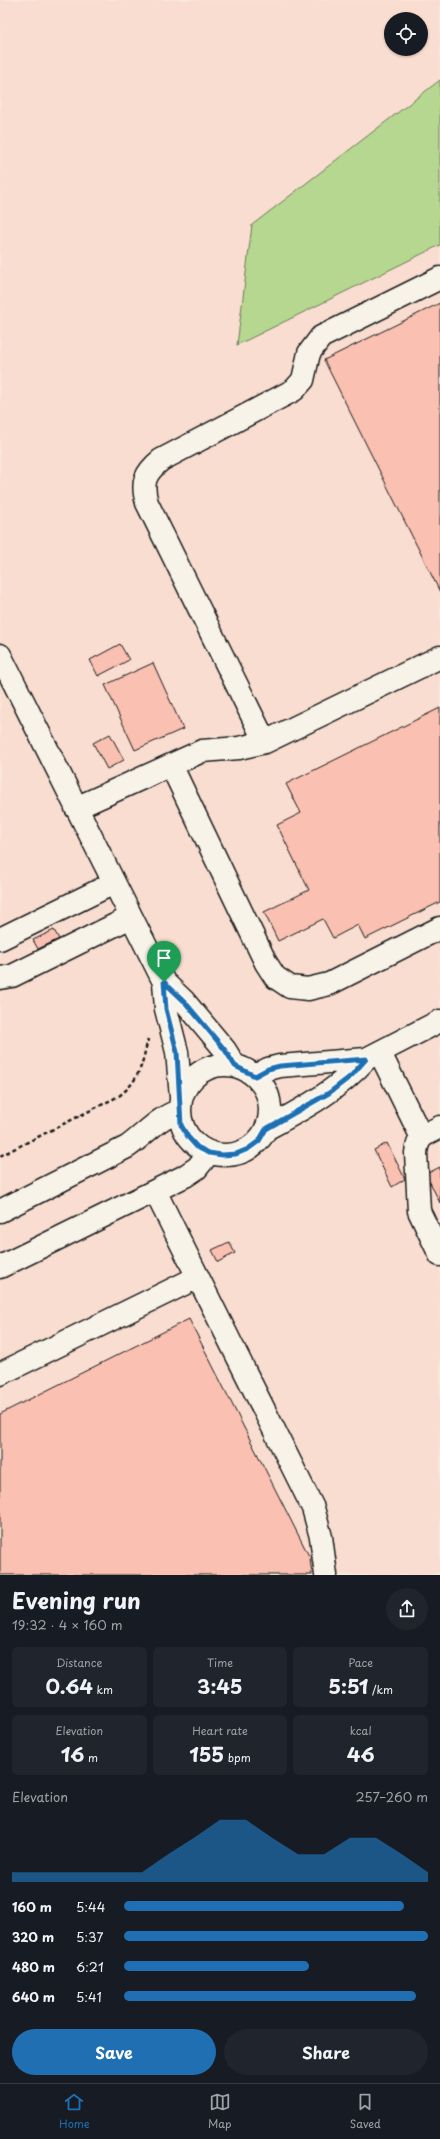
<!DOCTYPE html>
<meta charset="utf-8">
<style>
body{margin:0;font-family:"Playpen Sans",sans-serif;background:#20242c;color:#f1f3f6;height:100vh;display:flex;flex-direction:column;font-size:15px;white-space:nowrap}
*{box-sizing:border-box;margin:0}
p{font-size:13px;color:#9ea1a6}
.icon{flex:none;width:22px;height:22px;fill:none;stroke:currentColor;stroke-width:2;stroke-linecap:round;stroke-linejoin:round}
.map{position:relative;height:1575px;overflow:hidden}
.panel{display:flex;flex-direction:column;background:#171b24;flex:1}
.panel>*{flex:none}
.buttons{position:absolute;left:384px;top:12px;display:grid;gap:8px}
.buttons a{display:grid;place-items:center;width:44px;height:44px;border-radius:50%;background:#171b24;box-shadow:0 1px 3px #0004;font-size:20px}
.pin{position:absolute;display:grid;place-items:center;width:34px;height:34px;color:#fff;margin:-41px -17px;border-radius:50% 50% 50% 0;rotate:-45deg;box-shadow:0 0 4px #0007}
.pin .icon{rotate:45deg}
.round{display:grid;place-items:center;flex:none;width:42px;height:42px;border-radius:21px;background:#20242c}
.headline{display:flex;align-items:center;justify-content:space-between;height:68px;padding:0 12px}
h1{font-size:22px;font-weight:700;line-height:30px}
.figures{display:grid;grid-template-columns:repeat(3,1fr);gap:6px;height:68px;padding:4px 12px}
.figures div{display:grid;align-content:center;border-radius:6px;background:#20242c;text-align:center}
.figures b{font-size:20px;font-weight:700}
.figures small{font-size:11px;font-weight:400}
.figures p{font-size:11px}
.chart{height:112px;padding:8px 12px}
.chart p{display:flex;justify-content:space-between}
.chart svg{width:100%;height:72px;margin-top:4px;fill:#1f6fb2;opacity:.7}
.button{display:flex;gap:8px;margin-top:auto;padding:8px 12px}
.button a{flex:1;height:46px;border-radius:24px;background:#1f6fb2;color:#fff;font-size:16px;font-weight:700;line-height:46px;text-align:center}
.button a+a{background:#20242c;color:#f1f3f6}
ul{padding:0 12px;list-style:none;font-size:13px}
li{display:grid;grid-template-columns:64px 48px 1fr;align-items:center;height:30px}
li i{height:10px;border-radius:5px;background:#1f6fb2}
.dock{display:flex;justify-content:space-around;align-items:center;height:56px;border-top:1px solid #363941;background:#171b24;font-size:11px;color:#9ea1a6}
.dock a{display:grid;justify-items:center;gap:2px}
.dock .on{color:#1f6fb2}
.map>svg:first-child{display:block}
.built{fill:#f9ddd0;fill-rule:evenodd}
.green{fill:#b6d790;stroke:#697a56}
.building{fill:#fac0b1;stroke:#1c1c1c}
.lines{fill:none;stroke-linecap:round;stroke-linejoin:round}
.minor-casing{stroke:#1c1c1c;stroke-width:25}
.path{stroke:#1c1c1c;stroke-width:2.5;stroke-dasharray:4 3;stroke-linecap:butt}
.minor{stroke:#f7f3e8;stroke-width:22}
.route-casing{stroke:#fff;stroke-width:8}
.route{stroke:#1f6fb2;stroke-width:5}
</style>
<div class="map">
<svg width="440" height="1575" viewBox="0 0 440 1575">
<rect width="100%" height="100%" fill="#f8e9dd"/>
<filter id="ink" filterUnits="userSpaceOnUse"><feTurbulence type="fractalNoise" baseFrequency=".025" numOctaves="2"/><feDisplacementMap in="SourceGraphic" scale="8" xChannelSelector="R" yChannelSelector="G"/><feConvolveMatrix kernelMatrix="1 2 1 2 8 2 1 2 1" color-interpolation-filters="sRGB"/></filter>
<g filter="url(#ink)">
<path class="built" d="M0,0h440v80l-187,145 -16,120 203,-100v1327l-10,3h-430zM391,19h30v30h-30z"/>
<path class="green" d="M440,80v165l-203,100 15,-120z"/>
<path class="building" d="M440,303v289l-116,-232z
M120,644l9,16 -31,16 -8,-16z
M153,663l30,66 -48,21 -30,-65z
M440,708v194l-75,37 -7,-14 -25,13 -10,-19 -45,22 -14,-29 45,-22 -32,-65 24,-12 -15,-29z
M110,734l14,26 -17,9 -14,-26z
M54,930l5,9 -21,10 -5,-9z
M387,1143l18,36 -13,8 -18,-37z
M440,1167v36l-14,-29z
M229,1242l6,11 -17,9 -6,-12z
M189,1319l121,239 2,17h-312v-161z"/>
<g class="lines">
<defs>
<path id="minor" d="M0,655l164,327 20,19 41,49 10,16
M265,742l-118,-239c-6,-21 -2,-30 14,-43l133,-70 9,-10 6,-27 12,-16 119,-59
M171,765l95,198 9,14 15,10 18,2 21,-5 111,-56
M76,808l126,-57 37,-3 26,-6 175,-85
M0,939l114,-56
M0,978l12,-2 119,-59
M164,982l2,27 11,43 4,45
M380,1053l41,83
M180 1110a45 45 0 1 1 90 0a45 45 0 1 1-90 0Z
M255,1076l13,-7 12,-3 86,-7 74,-38
M440,1127c-15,8 -22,8 -24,26l3,58 21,44
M266,1129c37,-20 71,-38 100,-70
M155,1191l158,317 8,29 5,38
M0,1211l127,-64c16,-11 33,-31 52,-36
M0,1267l185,-91 12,-8 12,-15
M0,1374l198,-97"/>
</defs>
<use href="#minor" class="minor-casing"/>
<path class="path" d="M0,1156l119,-60c21,-16 23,-32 29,-57"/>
<use href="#minor" class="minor"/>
</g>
</g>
<g class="lines" filter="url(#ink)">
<defs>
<path id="route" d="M164,982l20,19 41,49 10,16 20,10 13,-7 12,-3 86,-7 -15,17 -22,17 -63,36 -7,12 -11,8 -12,5 -14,1 -13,-2 -12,-6 -9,-10 -7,-12 -4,-73 -11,-43z"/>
</defs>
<use href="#route" class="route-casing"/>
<use href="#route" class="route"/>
</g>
</svg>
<div class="buttons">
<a><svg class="icon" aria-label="locate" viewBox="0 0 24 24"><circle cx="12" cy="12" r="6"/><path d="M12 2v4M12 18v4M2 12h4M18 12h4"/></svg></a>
</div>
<div class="pin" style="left:164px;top:982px;background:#1e9e55"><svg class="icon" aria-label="arrive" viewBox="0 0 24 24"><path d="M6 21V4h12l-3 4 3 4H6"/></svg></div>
</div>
<section class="panel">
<div class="headline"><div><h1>Evening run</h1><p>19:32 · 4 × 160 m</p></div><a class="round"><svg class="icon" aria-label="share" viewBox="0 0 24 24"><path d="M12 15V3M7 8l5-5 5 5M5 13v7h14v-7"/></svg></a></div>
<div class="figures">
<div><p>Distance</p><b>0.64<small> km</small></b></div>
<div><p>Time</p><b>3:45</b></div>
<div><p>Pace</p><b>5:51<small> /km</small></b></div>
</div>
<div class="figures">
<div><p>Elevation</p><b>16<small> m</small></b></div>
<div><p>Heart rate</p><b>155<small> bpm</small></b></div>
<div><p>kcal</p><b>46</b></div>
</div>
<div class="chart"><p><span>Elevation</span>257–260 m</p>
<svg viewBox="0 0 160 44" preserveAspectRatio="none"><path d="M0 44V38L10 38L20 38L30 38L40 38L50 38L60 27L70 17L80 6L90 6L100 17L110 27L120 27L130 17L140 17L150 27L160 38V44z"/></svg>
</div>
<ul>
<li><b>160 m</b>5:44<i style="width:92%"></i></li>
<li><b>320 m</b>5:37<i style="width:100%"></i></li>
<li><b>480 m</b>6:21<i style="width:61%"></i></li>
<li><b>640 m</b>5:41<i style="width:96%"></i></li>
</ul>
<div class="button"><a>Save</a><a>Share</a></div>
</section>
<nav class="dock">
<a class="on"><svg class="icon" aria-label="home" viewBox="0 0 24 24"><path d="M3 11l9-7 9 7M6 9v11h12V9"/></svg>Home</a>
<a><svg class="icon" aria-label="map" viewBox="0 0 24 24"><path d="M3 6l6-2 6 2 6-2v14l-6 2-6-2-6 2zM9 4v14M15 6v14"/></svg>Map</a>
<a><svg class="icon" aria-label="saved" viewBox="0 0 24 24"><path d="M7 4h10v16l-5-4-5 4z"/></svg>Saved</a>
</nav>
